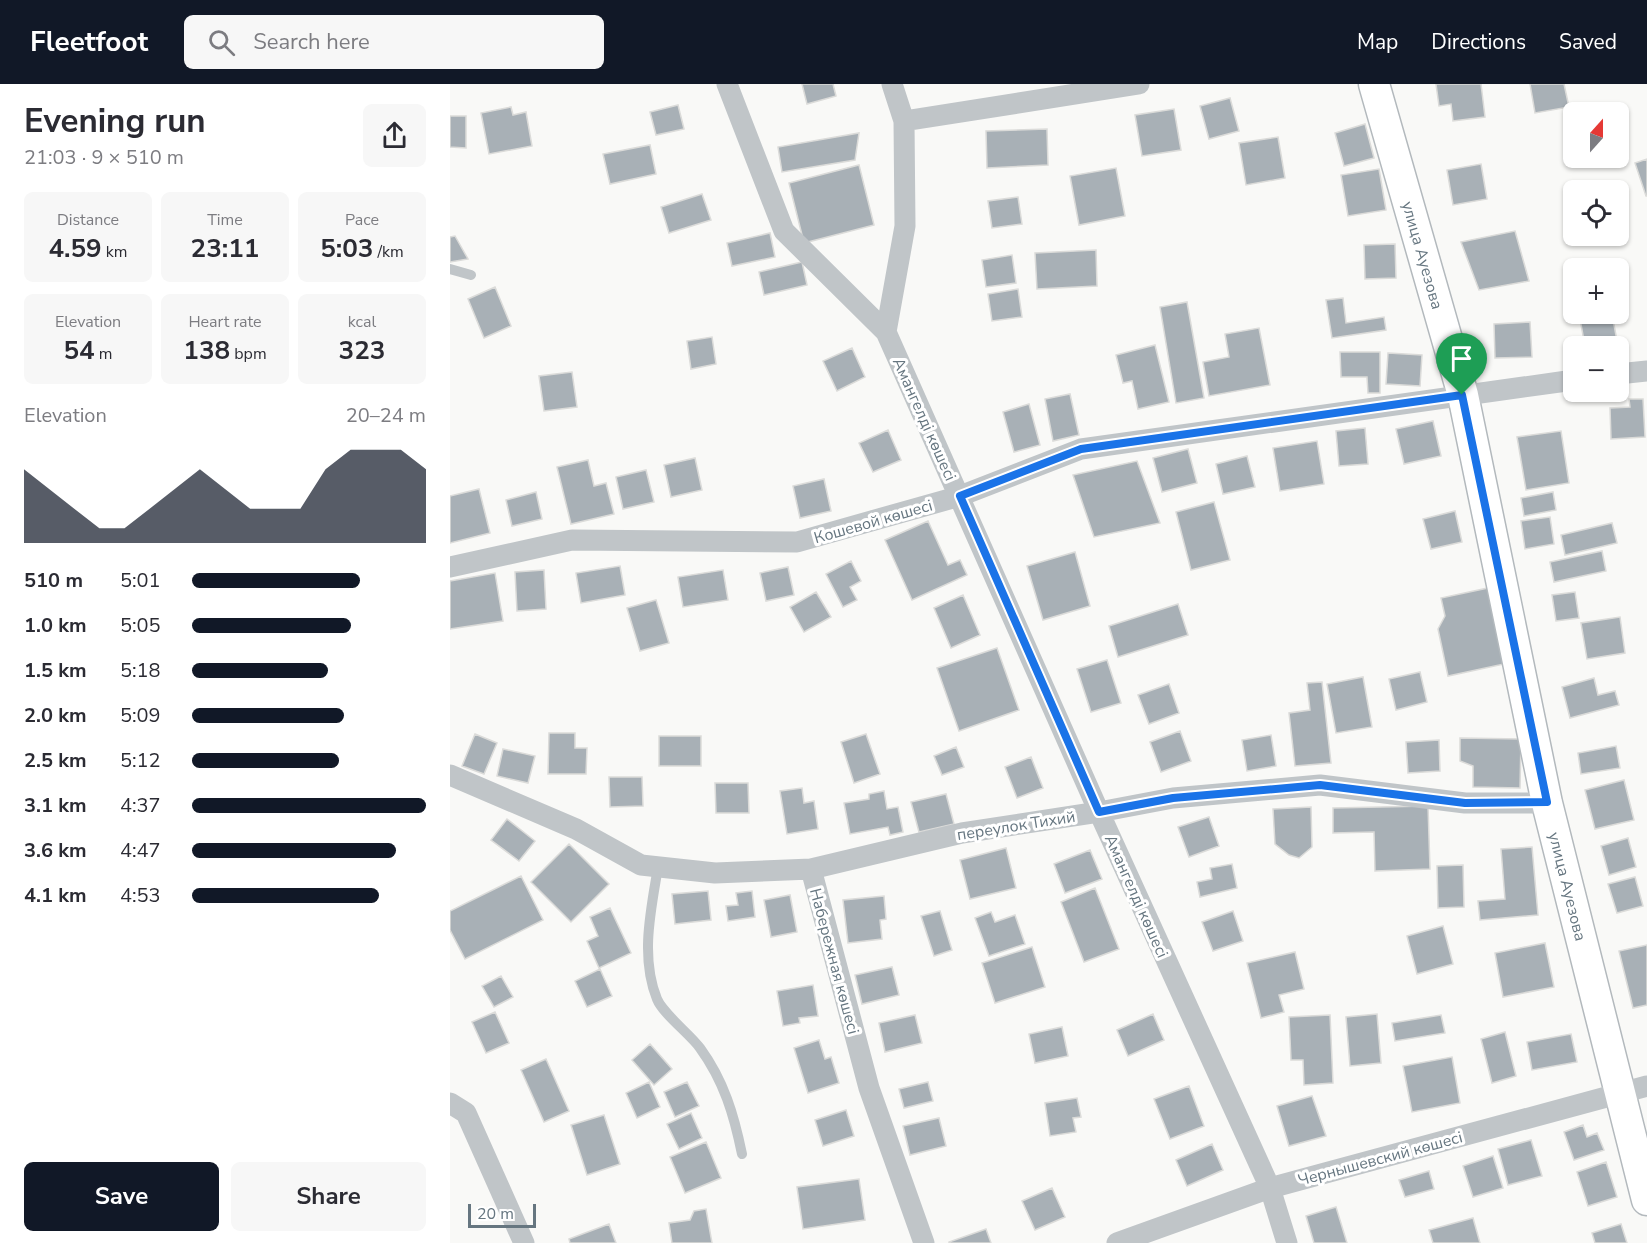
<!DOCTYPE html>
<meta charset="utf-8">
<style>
body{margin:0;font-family:"Nunito Sans",sans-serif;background:#f7f7f7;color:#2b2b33;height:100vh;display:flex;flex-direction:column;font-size:22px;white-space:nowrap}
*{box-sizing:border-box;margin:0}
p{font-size:20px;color:#7c7c81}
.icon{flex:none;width:33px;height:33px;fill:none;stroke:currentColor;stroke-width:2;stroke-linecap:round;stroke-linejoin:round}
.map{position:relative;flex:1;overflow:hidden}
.sheet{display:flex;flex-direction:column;background:#fff;width:450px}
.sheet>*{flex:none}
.needle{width:39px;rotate:21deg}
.fabs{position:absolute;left:1113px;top:18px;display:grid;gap:12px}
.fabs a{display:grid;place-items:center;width:66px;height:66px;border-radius:9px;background:#fff;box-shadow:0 2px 4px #0004;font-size:30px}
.scale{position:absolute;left:18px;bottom:15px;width:68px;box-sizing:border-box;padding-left:6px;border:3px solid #667680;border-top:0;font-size:16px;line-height:21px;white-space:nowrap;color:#667680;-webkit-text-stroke:4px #fff;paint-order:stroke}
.pin{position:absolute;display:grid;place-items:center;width:51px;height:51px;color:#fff;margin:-62px -26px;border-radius:50% 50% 50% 0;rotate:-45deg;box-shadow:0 0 6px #0007}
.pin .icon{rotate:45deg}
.round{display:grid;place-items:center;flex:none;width:63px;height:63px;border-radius:9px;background:#f7f7f7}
.headline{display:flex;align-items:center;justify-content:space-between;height:102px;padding:0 24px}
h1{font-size:33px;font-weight:700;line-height:45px}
.metrics{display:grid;grid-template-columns:repeat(3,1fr);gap:9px;height:102px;padding:6px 24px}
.metrics div{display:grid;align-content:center;border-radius:9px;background:#f7f7f7;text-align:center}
.metrics b{font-size:26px;font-weight:700}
.metrics small{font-size:16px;font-weight:400}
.metrics p{font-size:16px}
.chart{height:168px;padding:12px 24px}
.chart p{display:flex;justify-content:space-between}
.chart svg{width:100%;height:108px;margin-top:6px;fill:#111827;opacity:.7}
.primary-button{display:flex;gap:12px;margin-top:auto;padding:12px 24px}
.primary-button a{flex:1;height:69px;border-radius:9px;background:#111827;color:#fff;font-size:24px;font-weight:700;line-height:69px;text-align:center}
.primary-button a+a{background:#f7f7f7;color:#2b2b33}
ul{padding:0 24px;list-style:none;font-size:20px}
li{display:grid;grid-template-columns:96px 72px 1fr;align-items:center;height:45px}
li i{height:15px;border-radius:8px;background:#111827}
header{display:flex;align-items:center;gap:36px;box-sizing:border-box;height:84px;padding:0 30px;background:#111827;color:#fff}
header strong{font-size:28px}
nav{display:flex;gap:33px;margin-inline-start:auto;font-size:21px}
.search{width:420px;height:54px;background:#f7f7f7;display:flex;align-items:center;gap:15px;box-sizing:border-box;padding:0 21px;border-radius:9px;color:#7c7c81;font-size:22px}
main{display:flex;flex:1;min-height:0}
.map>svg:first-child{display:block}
.building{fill:#a8b0b6;stroke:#dbdbd9;stroke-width:1.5}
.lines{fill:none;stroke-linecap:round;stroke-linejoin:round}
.secondary-casing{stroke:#b3b9bd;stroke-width:33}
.lane{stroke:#c0c5c8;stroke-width:10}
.street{stroke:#c0c5c8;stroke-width:21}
.secondary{stroke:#fff;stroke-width:30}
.route-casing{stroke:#fff;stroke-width:12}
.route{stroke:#1a73e8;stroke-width:8}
.labels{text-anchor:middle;stroke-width:6;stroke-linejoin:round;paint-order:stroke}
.street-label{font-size:16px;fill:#667680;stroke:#fff}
</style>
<header>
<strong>Fleetfoot</strong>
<div class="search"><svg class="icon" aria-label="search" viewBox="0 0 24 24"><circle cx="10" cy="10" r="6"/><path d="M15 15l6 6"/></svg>Search here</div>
<nav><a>Map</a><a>Directions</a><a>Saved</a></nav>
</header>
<main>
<section class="sheet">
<div class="headline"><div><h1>Evening run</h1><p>21:03 · 9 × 510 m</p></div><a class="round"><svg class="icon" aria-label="share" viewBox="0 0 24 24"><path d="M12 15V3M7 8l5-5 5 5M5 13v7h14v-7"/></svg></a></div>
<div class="metrics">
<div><p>Distance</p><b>4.59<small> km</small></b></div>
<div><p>Time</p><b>23:11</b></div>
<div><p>Pace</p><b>5:03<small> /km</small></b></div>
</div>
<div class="metrics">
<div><p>Elevation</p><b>54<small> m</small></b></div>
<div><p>Heart rate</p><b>138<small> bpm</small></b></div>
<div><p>kcal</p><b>323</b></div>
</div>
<div class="chart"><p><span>Elevation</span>20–24 m</p>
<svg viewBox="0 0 160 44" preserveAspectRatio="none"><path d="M0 44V14L10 22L20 30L30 38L40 38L50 30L60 22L70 14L80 22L90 30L100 30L110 30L120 14L130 6L140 6L150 6L160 14V44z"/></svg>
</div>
<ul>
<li><b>510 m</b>5:01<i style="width:72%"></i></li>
<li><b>1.0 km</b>5:05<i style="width:68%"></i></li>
<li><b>1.5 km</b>5:18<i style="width:58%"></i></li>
<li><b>2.0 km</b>5:09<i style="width:65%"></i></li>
<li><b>2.5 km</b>5:12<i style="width:63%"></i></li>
<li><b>3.1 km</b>4:37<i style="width:100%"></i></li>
<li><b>3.6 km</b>4:47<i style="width:87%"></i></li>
<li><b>4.1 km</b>4:53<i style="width:80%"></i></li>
</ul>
<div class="primary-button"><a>Save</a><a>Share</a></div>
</section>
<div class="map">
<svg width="1197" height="1159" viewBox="0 0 1197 1159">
<rect width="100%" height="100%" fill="#f9f9f7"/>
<path class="building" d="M352,0h31l3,12 -29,8z
M986,0h45l4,33 -32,4 -2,-17 -12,2z
M1080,0h34l5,23 -34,6z
M780,14l9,33 -30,8 -9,-33z
M228,21l6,24 -28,6 -6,-23z
M61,23l2,8 13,-3 6,34 -43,8 -8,-41z
M724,25l7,41 -39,6 -7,-41z
M0,32h16v32l-16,-1z
M915,40l9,34 -30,8 -9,-33z
M597,45l1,36 -61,3 -1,-37z
M409,49l-4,27 -73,12 -4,-25z
M828,53l7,41 -39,7 -7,-42z
M200,61l6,29 -46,10 -7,-30z
M1197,75v37h-1l-11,-33z
M1031,80l6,35 -34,6 -6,-35z
M409,81l15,60 -70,18 -15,-60z
M666,84l9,48 -46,9 -9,-49z
M929,85l7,41 -38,6 -7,-41z
M252,110l9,26 -42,13 -8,-26z
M568,113l4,27 -30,4 -4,-27z
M1065,147l14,50 -50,9 -18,-48z
M320,149l5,24 -43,9 -5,-23z
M5,152l13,23 -18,3v-25z
M945,160l1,34 -31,1 -1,-34z
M646,166l1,36 -60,3 -2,-36z
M562,171l4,28 -30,4 -4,-27z
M352,178l5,23 -43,10 -5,-23z
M45,203l16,39 -27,12 -16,-39z
M568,205l4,28 -30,4 -4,-27z
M893,214l3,25 38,-6 2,13 -54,8 -6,-38z
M737,218l17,96 -28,5 -16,-96z
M1129,230h33l6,32h-33z
M1080,238l2,35 -37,1 -1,-34z
M809,244l11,57 -61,11 -6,-34 26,-5 -4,-23z
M262,253l4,27 -25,5 -4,-28z
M705,261l14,57 -31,7 -6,-28 -9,2 -7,-28z
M402,264l13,29 -28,14 -14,-30z
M890,268h40v41h-12l-1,-16h-26z
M938,269l34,2 -2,31 -34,-2z
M122,288l5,35 -33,4 -5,-35z
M620,310l9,41 -26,6 -8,-42z
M1179,315h14l2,38 -34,2 -1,-31 20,-1z
M579,320l11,41 -26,7 -11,-40z
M983,337l8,35 -37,8 -8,-35z
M915,344l3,36 -29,2 -3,-35z
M438,346l13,30 -28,12 -14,-29z
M1111,347l8,52 -43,7 -9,-53z
M867,357l7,43 -44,7 -7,-43z
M738,365l9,34 -35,9 -9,-34z
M797,372l8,31 -32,7 -7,-30z
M245,374l7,32 -31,7 -7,-32z
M138,376l6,26 12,-3 8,31 -43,10 -14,-57z
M687,377l23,62 -66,14 -21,-62z
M196,386l8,32 -31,7 -7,-32z
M374,395l7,32 -31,7 -7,-32z
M29,405l11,44 -40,10v-47z
M86,408l6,27 -30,7 -6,-26z
M1103,408l3,18 -32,6 -3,-18z
M764,418l16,58 -39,10 -15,-58z
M1005,427l7,31 -31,7 -8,-30z
M1100,433l4,27 -29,5 -4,-28z
M478,437l20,44 12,-5 7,15 -55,25 -27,-60z
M1162,439l5,20 -52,12 -4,-20z
M1152,467l4,20 -52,11 -4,-20z
M625,468l15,54 -47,14 -16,-54z
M401,477l10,20 -11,6 7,13 -14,7 -17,-33z
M170,482l5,29 -44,8 -5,-30z
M338,483l6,28 -28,6 -6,-28z
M94,486l2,39 -29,2 -2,-39z
M273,486l5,30 -45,7 -5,-30z
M45,489l8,48 -53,8v-48z
M1038,504l16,76 -56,12 -10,-47 7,-13 -4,-18z
M366,508l15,25 -27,15 -14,-25z
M1125,508l4,26 -23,3 -4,-26z
M513,511l17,40 -29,13 -17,-40z
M206,516l13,43 -29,8 -13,-43z
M728,520l10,31 -70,22 -9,-31z
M1170,533l5,36 -38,6 -6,-36z
M547,564l22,62 -60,21 -22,-63z
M657,576l14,43 -30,9 -14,-43z
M970,588l7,30 -31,8 -7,-31z
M913,593l9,50 -36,6 -9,-49z
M1144,594l4,17 17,-4 4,14 -49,13 -8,-31z
M872,598l9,81 -36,3 -6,-53 21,-3 -3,-27z
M719,600l10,29 -30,11 -11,-29z
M730,647l11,30 -30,11 -11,-30z
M99,649h26v15h12l-1,26h-38z
M25,650l22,9 -13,31 -22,-8z
M416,650l14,40 -26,9 -13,-41z
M821,651l5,31 -29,5 -5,-31z
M209,652h42v30h-42z
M1010,654l61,1 -1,49 -47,-1v-21l-13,-5z
M989,656l1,31 -32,2 -2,-31z
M1166,662l4,22 -39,6 -3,-21z
M506,663l8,20 -22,8 -8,-19z
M53,665l32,7 -7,27 -31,-7z
M581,673l12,31 -26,10 -12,-31z
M159,693h33l1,29 -33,1z
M1174,696l10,40 -39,9 -10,-39z
M265,699h33l1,30h-33z
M352,704l2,15 10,-2 4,28 -31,5 -7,-43z
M434,707l3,18 11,-2 5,25 -13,3 -2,-8 -38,7 -6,-31 25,-4v-5z
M496,710l8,30 -35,8 -8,-30z
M978,722l2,63 -55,2 -1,-39 -41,1v-25z
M861,723l1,40 -13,11 -10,-3 -14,-11 -2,-35z
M759,733l10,29 -30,11 -11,-30z
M57,735l28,22 -16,20 -28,-21z
M1178,754l8,29 -27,8 -8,-29z
M119,760l40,40 -38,38 -40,-40z
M1082,763l6,68 -58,5 -2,-19 27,-2 -4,-50z
M556,764l10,40 -46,11 -10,-39z
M640,766l12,29 -37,14 -11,-29z
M782,780l5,24 -37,9 -3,-15 15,-3 -2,-11z
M1013,781l1,42 -26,1 -1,-42z
M71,792l22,44 -78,39 -15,-29v-19z
M1185,793l8,29 -26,7 -9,-29z
M645,804l24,61 -35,13 -23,-60z
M258,807l3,29 -36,4 -3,-30z
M302,807l3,26 -27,4 -2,-15 12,-1 -2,-12z
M340,811l7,37 -26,5 -7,-37z
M434,812l2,23 -6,1 2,19 -34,4 -5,-43z
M160,824l21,45 -32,15 -12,-27 11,-5 -8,-19z
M490,827l12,39 -18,6 -13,-40z
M783,827l10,30 -30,10 -11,-29z
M541,828l4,10 20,-7 10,29 -36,12 -14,-38z
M993,842l10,38 -36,10 -10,-38z
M1095,859l9,44 -51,10 -8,-44z
M1197,861v60l-14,3 -14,-57z
M582,863l13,40 -50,16 -13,-40z
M845,868l9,37 -25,6 5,17 -23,6 -14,-55z
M442,883l7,28 -37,9 -7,-29z
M150,885l12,27 -25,11 -12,-26z
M51,892l12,21 -19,10 -12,-21z
M363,901l5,31 -19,2 1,5 -17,3 -6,-35z
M45,928l14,31 -23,10 -14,-31z
M703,930l11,26 -36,16 -11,-26z
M927,930l4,49 -31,3 -4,-49z
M465,931l7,28 -37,9 -6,-29z
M880,931l3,68 -29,2 -1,-25h-12l-2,-43z
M991,931l4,18 -50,8 -3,-18z
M612,943l6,29 -33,7 -6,-29z
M1055,948l11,44 -24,7 -11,-44z
M1121,950l6,28 -45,8 -5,-28z
M369,956l6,19 6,-2 8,26 -31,10 -14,-45z
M200,960l22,25 -18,16 -22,-25z
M1002,973l8,46 -48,9 -9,-46z
M96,975l23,52 -25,11 -23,-52z
M199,998l11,25 -23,11 -11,-25z
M237,998l12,24 -24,11 -11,-25z
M478,998l5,19 -29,7 -5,-19z
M739,1002l15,40 -34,13 -16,-40z
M862,1012l14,40 -37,10 -12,-40z
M627,1014l4,19 -8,1 3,14 -26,4 -5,-33z
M396,1026l8,26 -31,10 -8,-26z
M241,1029l11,25 -23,11 -12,-25z
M154,1031l16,49 -33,11 -16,-50z
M489,1034l7,28 -36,9 -7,-29z
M1133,1041l4,12 10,-4 7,17 -30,10 -10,-28z
M1081,1056l11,36 -34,9 -10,-36z
M256,1058l15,36 -36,15 -15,-36z
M762,1060l11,26 -36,16 -11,-26z
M1043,1072l10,32 -30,9 -10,-31z
M1156,1078l11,35 -29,9 -11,-34z
M979,1087l5,18 -29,8 -6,-17z
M409,1095l6,41 -62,9 -6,-42z
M602,1104l13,29 -30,13 -13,-29z
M886,1123l11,36h-33l-8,-27z
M256,1125l6,34h-40l-3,-20 21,-3 4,-9z
M1023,1134l7,25h-47l-4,-13z
M159,1140l7,19h-46l-1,-4z
M1171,1140l6,19h-32l-3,-10z
M536,1145l5,14h-42v-1z"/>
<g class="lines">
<defs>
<g id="secondary">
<path id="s1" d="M924,0l89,311 84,408 100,397"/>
</g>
</defs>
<use href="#secondary" class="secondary-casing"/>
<path class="lane" d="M0,185l21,6
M208,783c-7,43 -18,90 -1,132 6,15 33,35 43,49 24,33 34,67 42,106"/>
<path class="street" d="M277,0l57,147 102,101 213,480 171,376 17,55
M454,37l235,-37
M436,248l19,-106 -1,-105 -12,-37
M1168,290l29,-3
M0,483l122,-27 225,2 163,-46 121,-47 493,-69
M0,691l126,54 65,36 74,8 96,-4 151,-36 137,-21 74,-14 147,-13 145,18h82
M361,785l58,219 55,155
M0,1019l16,10 58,130
M667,1159l153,-55 377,-102"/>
<use href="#secondary" class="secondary"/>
</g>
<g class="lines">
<defs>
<path id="route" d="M1012,311l85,407 -82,1 -145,-18 -147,13 -74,14 -139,-316 121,-47z"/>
</defs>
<use href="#route" class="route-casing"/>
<use href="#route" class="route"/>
</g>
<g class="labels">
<g class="street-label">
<text dy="6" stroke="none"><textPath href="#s1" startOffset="178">улица Ауезова</textPath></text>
<text transform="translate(475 335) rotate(66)" y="6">Амангелді көшесі</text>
<text transform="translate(423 437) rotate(-16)" y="6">Кошевой көшесі</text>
<text transform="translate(566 741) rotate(-9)" y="6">переулок Тихий</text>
<text dy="6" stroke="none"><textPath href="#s1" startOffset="826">улица Ауезова</textPath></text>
<text transform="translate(687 812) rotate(66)" y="6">Амангелді көшесі</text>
<text transform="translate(385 877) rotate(75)" y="6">Набережная көшесі</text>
<text transform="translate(930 1074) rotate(-15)" y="6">Чернышевский көшесі</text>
</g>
</g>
</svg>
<div class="fabs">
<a><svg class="needle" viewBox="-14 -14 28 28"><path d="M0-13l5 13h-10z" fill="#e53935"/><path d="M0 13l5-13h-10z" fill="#7c7c81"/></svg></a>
<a><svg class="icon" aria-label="locate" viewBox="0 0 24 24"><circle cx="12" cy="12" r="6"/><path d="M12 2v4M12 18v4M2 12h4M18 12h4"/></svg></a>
<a>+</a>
<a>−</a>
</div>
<div class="scale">20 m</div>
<div class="pin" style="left:1012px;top:311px;background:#1e9e55"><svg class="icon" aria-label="arrive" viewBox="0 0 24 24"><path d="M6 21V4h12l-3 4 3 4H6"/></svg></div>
</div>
</main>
